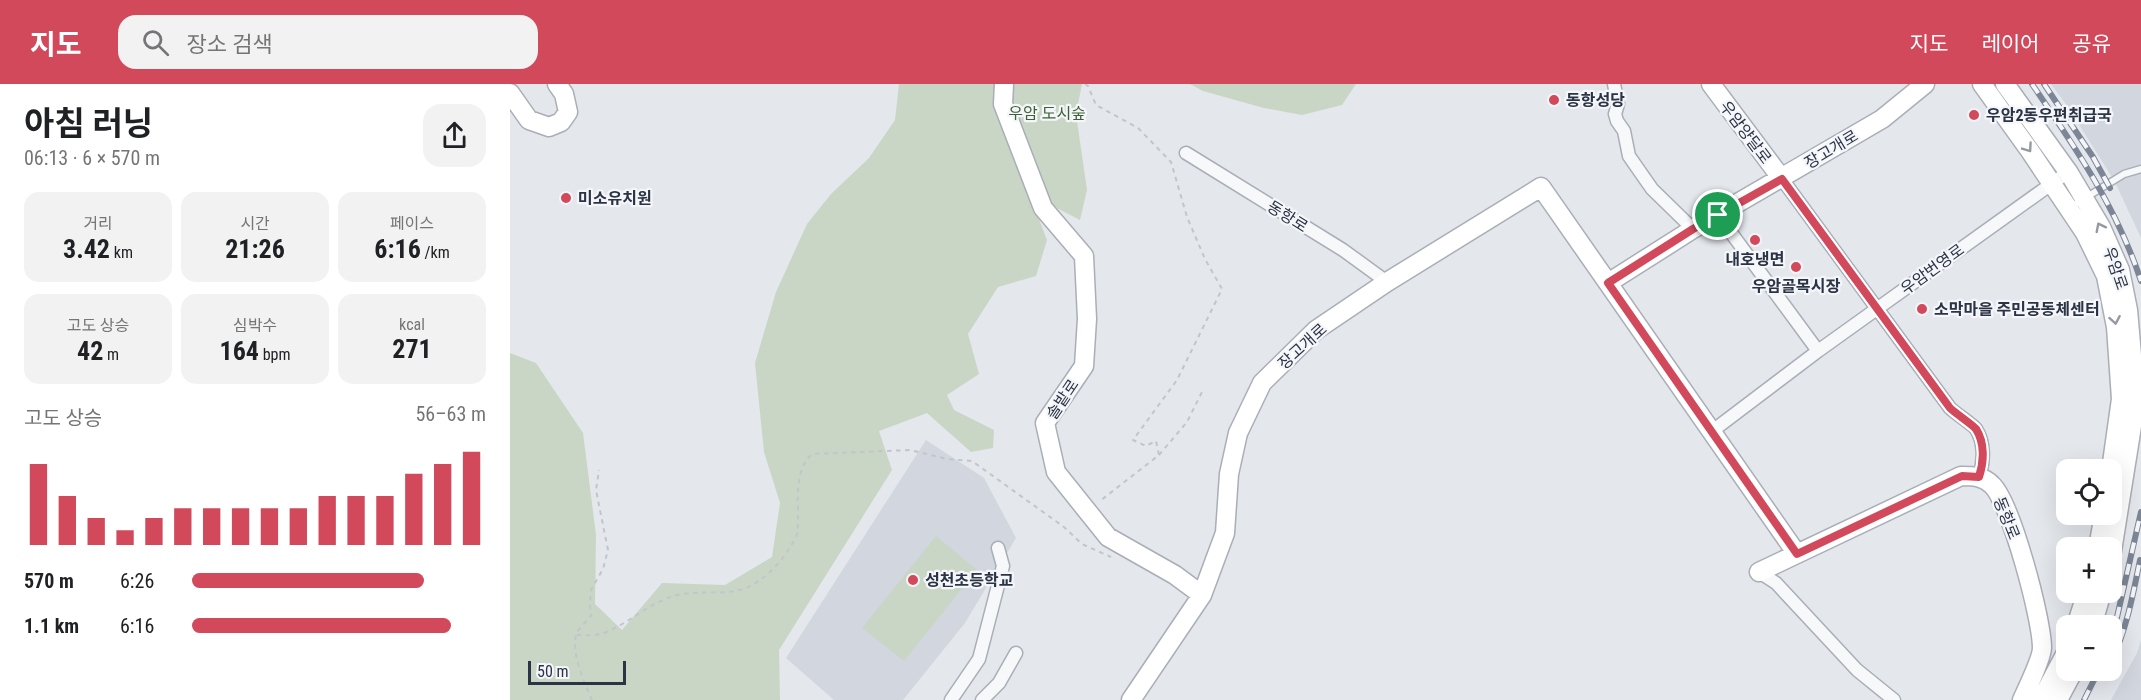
<!DOCTYPE html>
<html lang="ko">
<meta charset="utf-8">
<style>
body{margin:0;font-family:"Roboto Condensed","Noto Sans KR",sans-serif;background:#f2f2f2;color:#202124;height:100vh;display:flex;flex-direction:column;font-size:22px;white-space:nowrap}
*{box-sizing:border-box;margin:0}
p{font-size:20px;color:#757577}
.icon{flex:none;width:33px;height:33px;fill:none;stroke:currentColor;stroke-width:2;stroke-linecap:round;stroke-linejoin:round}
.map{position:relative;flex:1;overflow:hidden}
.side{display:flex;flex-direction:column;background:#fff;width:510px}
.side>*{flex:none}
.fabs{position:absolute;left:1546px;top:375px;display:grid;gap:12px}
.fabs a{display:grid;place-items:center;width:66px;height:66px;border-radius:12px;background:#fff;box-shadow:0 6px 24px #0002;font-size:30px}
.scale{position:absolute;left:18px;bottom:15px;width:98px;box-sizing:border-box;padding-left:6px;border:3px solid #2b3445;border-top:0;font-size:16px;line-height:21px;white-space:nowrap;color:#2b3445;-webkit-text-stroke:4px #f4f6f9;paint-order:stroke}
.pin{position:absolute;display:grid;place-items:center;width:51px;height:51px;color:#fff;margin:-26px;border:3px solid #fff;border-radius:50%;box-shadow:0 2px 6px #0007}
.round{display:grid;place-items:center;flex:none;width:63px;height:63px;border-radius:18px;background:#f2f2f2}
.head{display:flex;align-items:center;justify-content:space-between;height:102px;padding:0 24px}
h1{font-size:33px;font-weight:700;line-height:45px}
.figures{display:grid;grid-template-columns:repeat(3,1fr);gap:9px;height:102px;padding:6px 24px}
.figures div{display:grid;align-content:center;border-radius:15px;background:#f2f2f2;text-align:center}
.figures b{font-size:26px;font-weight:700}
.figures small{font-size:16px;font-weight:400}
.figures p{font-size:16px}
.chart{height:168px;padding:12px 24px}
.chart p{display:flex;justify-content:space-between}
.chart svg{width:100%;height:108px;margin-top:6px;stroke:#d1495b;stroke-width:6}
ul{padding:0 24px;list-style:none;font-size:20px}
li{display:grid;grid-template-columns:96px 72px 1fr;align-items:center;height:45px}
li i{height:15px;border-radius:8px;background:#d1495b}
header{display:flex;align-items:center;gap:36px;box-sizing:border-box;height:84px;padding:0 30px;background:#d1495b;color:#fff}
header strong{font-size:28px}
nav{display:flex;gap:33px;margin-inline-start:auto;font-size:21px}
.search{width:420px;height:54px;background:#f2f2f2;display:flex;align-items:center;gap:15px;box-sizing:border-box;padding:0 21px;border-radius:18px;color:#757577;font-size:22px}
main{display:flex;flex:1;min-height:0}
.map>svg:first-child{display:block}
.built{fill:#d2d6de}
.green{fill:#c9d6c5}
.lines{fill:none;stroke-linecap:round;stroke-linejoin:round}
.lane-casing{stroke:#a9aeb7;stroke-width:9}
.street-casing{stroke:#a9aeb7;stroke-width:15}
.secondary-casing{stroke:#a9aeb7;stroke-width:21}
.path{stroke:#c2c5cb;stroke-width:2;stroke-dasharray:4.5 4.5;stroke-linecap:butt}
.lane{stroke:#f7f8fa;stroke-width:6}
.street{stroke:#f7f8fa;stroke-width:12}
.secondary{stroke:#fff;stroke-width:18}
.rail-casing{stroke:#7d8696;stroke-width:6}
.rail{stroke:#f4f6f9;stroke-width:4;stroke-dasharray:11;stroke-linecap:butt}
.oneway{stroke:#959aa2}
.route-casing{stroke:#fff;stroke-width:12}
.route{stroke:#d1495b;stroke-width:8}
.poi-dot{fill:#d1495b;stroke:#f4f6f9;stroke-width:2}
.labels{text-anchor:middle;stroke-width:4.5;stroke-linejoin:round;paint-order:stroke}
.poi-label{font-size:16px;font-weight:bold;fill:#2b3445;stroke:#f4f6f9;text-anchor:start}
.park-label{font-size:16px;fill:#3f6138;stroke:#f4f6f9}
.street-label{font-size:16px;fill:#2b3445;stroke:#f4f6f9}
</style>
<header>
<strong>지도</strong>
<div class="search"><svg class="icon" aria-label="search" viewBox="0 0 24 24"><circle cx="10" cy="10" r="6"/><path d="M15 15l6 6"/></svg>장소 검색</div>
<nav><a>지도</a><a>레이어</a><a>공유</a></nav>
</header>
<main>
<section class="side">
<div class="head"><div><h1>아침 러닝</h1><p>06:13 · 6 × 570 m</p></div><a class="round"><svg class="icon" aria-label="share" viewBox="0 0 24 24"><path d="M12 15V3M7 8l5-5 5 5M5 13v7h14v-7"/></svg></a></div>
<div class="figures">
<div><p>거리</p><b>3.42<small> km</small></b></div>
<div><p>시간</p><b>21:26</b></div>
<div><p>페이스</p><b>6:16<small> /km</small></b></div>
</div>
<div class="figures">
<div><p>고도 상승</p><b>42<small> m</small></b></div>
<div><p>심박수</p><b>164<small> bpm</small></b></div>
<div><p>kcal</p><b>271</b></div>
</div>
<div class="chart"><p><span>고도 상승</span>56–63 m</p>
<svg viewBox="0 0 160 44" preserveAspectRatio="none"><path d="M5 44V11M15 44V24M25 44V33M35 44V38M45 44V33M55 44V29M65 44V29M75 44V29M85 44V29M95 44V29M105 44V24M115 44V24M125 44V24M135 44V15M145 44V11M155 44V6"/></svg>
</div>
<ul>
<li><b>570 m</b>6:26<i style="width:79%"></i></li>
<li><b>1.1 km</b>6:16<i style="width:88%"></i></li>
</ul>
</section>
<div class="map">
<svg width="1631" height="616" viewBox="0 0 1631 616">
<rect width="100%" height="100%" fill="#e4e7ec"/>
<path class="built" d="M1541,0h90v154l-26,-56 -47,-75z
M416,356l58,38 32,60 -51,85 -62,77h-69l-48,-42z
M1631,556v60h-30l26,-47z"/>
<path class="green" d="M389,0h99l-1,25 50,131 -11,36 -38,11 -30,47 11,40 -32,21 7,15 40,20 -1,18 -22,4 -44,-39 -48,18 13,39 -113,180 1,50h-270v-347l26,10 47,70 13,102 -1,69 27,26 40,-47 63,2 47,-28 8,-54 -16,-51 -9,-89 21,-71 31,-68 24,-30 38,-36 26,-38z
M502,0h70l-6,30 11,76 -7,30 -31,-16 -38,-104z
M680,0h166l-14,21 -40,10 -38,-7 -61,-17z
M426,452l41,34 -73,91 -42,-33z"/>
<g class="lines">
<defs>
<path id="lane" d="M1559,124l55,-34 17,-5"/>
<path id="street" d="M1104,0l4,20 -3,10 2,7 7,10 5,25 23,33 41,40
M676,69l157,97 44,32
M1272,95l168,229c5,5 23,17 26,21 9,14 8,33 3,48
M1208,131l100,136
M1201,348l107,-81 250,-179
M1249,488l17,11 81,87 37,30
M441,616l28,-41 24,-93 -5,-18
M472,616l17,-17 17,-30"/>
<path id="secondary" d="M494,0l-1,20 40,104 41,48 3,63 -3,47 -39,57 11,49 52,65 67,38 27,20
M1201,0l71,95
M1472,0l48,67 55,82 21,43 10,51 5,72 -10,71
M1495,0l64,89 32,54 19,43 8,40 8,91 -24,150
M0,9l19,27 20,7 12,-5 7,-10 -4,-18 -7,-10
M1098,199l85,-54 189,-110 43,-35
M1588,464l6,-34
M1249,488l202,-96c12,0 22,0 31,9 19,18 50,134 50,163 0,10 -15,41 -20,52
M1566,542l11,-34
M1582,542l10,-34
M621,616l71,-105 23,-62 4,-59 9,-41 24,-50 54,-53 71,-48 154,-95 256,367
M1531,616l26,-49
M1548,616l16,-30"/>
</defs>
<use href="#lane" class="lane-casing"/>
<use href="#street" class="street-casing"/>
<use href="#secondary" class="secondary-casing"/>
<path class="path" d="M575,0l3,2 8,19 42,23 33,34 16,55 18,42 17,30 -45,91 -44,60 13,6 10,-5 3,14 -59,46
M649,371l28,-33 16,-32
M67,551c8,0 19,1 27,-2 26,-10 44,-30 73,-38 24,-6 55,3 77,-11 18,-11 32,-28 42,-47 2,-6 2,-12 2,-18 0,-22 -3,-50 14,-65l98,-4 37,9 25,2 92,66 18,17 29,13
M82,616c-7,-16 -24,-53 -14,-69 4,-6 9,-10 13,-15l-1,-11 1,-15 12,-21 5,-19 -12,-60 3,-20"/>
<use href="#lane" class="lane"/>
<use href="#street" class="street"/>
<use href="#secondary" class="secondary"/>
<defs>
<path id="rail" d="M1522,0c43,63 85,124 109,197
M1534,0l49,73 17,31
M1602,555l29,-127
M1602,576c15,-32 21,-66 28,-100
M1574,616l15,-30"/>
</defs>
<use href="#rail" class="rail-casing"/>
<use href="#rail" class="rail"/>
</g>
<defs><path id="oneway-chevron" d="M-2-3.5L2.5 0L-2 3.5" fill="none" stroke-width="1.6" stroke-linecap="round" stroke-linejoin="round" transform="scale(1.5)"/></defs>
<g class="oneway">
<use href="#oneway-chevron" transform="translate(1518 64) rotate(55)"/>
<use href="#oneway-chevron" transform="translate(1590 143) rotate(-117)"/>
<use href="#oneway-chevron" transform="translate(1605 236) rotate(80)"/>
</g>
<g class="lines">
<defs>
<path id="route" d="M1272,95l168,229c5,5 23,17 26,21 9,14 8,33 3,48l-17,-1 -165,78 -189,-271 85,-54z"/>
</defs>
<use href="#route" class="route-casing"/>
<use href="#route" class="route"/>
</g>
<g class="poi-dot">
<circle cx="1044" cy="16" r="6"/>
<circle cx="1464" cy="31" r="6"/>
<circle cx="56" cy="114" r="6"/>
<circle cx="1245" cy="156" r="6"/>
<circle cx="1286" cy="183" r="6"/>
<circle cx="1412" cy="225" r="6"/>
<circle cx="403" cy="496" r="6"/>
</g>
<g class="labels">
<g class="poi-label">
<text x="1056" y="22">동항성당</text>
<text x="1476" y="37">우암2동우편취급국</text>
<text x="68" y="120">미소유치원</text>
<text x="1245" y="181" text-anchor="middle">내호냉면</text>
<text x="1286" y="208" text-anchor="middle">우암골목시장</text>
<text x="1424" y="231">소막마을 주민공동체센터</text>
<text x="415" y="502">성천초등학교</text>
</g>
<g class="park-label">
<text x="537" y="35">우암 도시숲</text>
</g>
<g class="street-label">
<text transform="translate(1236 48) rotate(53)" y="6">우암양달로</text>
<text transform="translate(1321 65) rotate(-31)" y="6">장고개로</text>
<text transform="translate(778 132) rotate(32)" y="6">동항로</text>
<text transform="translate(1606 184) rotate(71)" y="6">우암로</text>
<text transform="translate(1422 185) rotate(-36)" y="6">우암번영로</text>
<text transform="translate(792 262) rotate(-42)" y="6">장고개로</text>
<text transform="translate(552 315) rotate(-56)" y="6">솔밭로</text>
<text transform="translate(1497 434) rotate(68)" y="6">동항로</text>
</g>
</g>
</svg>
<div class="fabs">
<a><svg class="icon" aria-label="locate" viewBox="0 0 24 24"><circle cx="12" cy="12" r="6"/><path d="M12 2v4M12 18v4M2 12h4M18 12h4"/></svg></a>
<a>+</a>
<a>−</a>
</div>
<div class="scale">50 m</div>
<div class="pin" style="left:1208px;top:131px;background:#1e9e55"><svg class="icon" aria-label="arrive" viewBox="0 0 24 24"><path d="M6 21V4h12l-3 4 3 4H6"/></svg></div>
</div>
</main>
